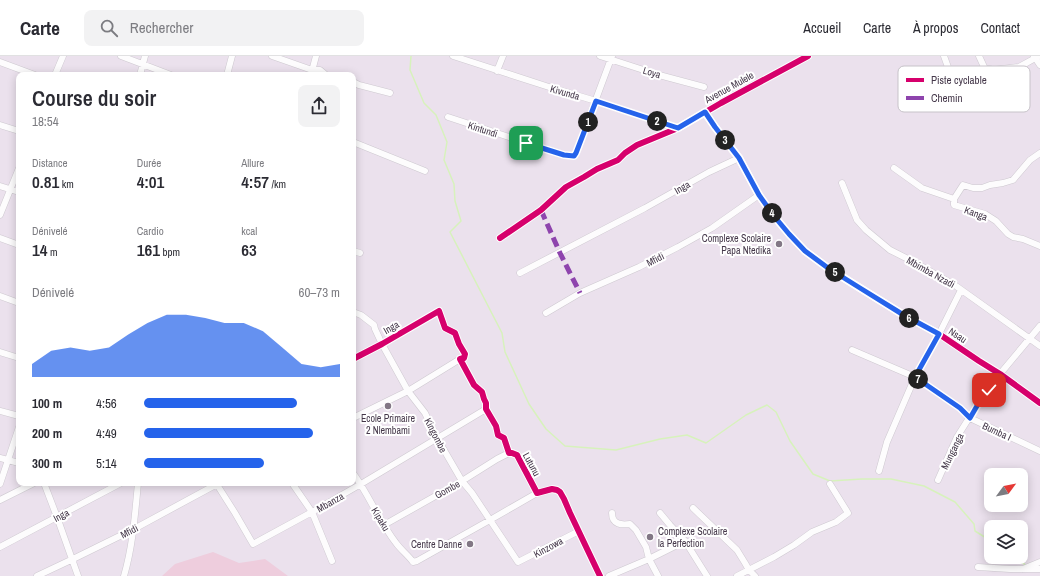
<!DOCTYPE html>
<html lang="fr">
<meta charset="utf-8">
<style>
body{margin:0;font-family:"Archivo Narrow",sans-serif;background:#f2f2f3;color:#2b2b33;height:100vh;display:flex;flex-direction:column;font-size:15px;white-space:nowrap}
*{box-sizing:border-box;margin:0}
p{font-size:13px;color:#7c7c81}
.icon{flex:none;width:22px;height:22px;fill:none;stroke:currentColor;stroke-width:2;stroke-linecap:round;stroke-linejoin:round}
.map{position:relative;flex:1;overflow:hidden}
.panel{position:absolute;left:16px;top:16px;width:340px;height:414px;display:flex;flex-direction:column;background:#fff;border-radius:8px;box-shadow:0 2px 10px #0003}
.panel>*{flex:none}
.needle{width:26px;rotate:58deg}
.buttons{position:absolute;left:984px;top:412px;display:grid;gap:8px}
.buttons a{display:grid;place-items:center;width:44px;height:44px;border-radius:8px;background:#fff;box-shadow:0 2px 10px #0003;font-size:20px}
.pin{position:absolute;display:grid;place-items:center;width:34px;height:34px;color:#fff;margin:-17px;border-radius:8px;box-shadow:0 2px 6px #0006}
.km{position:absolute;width:20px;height:20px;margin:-10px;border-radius:50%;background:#222;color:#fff;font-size:11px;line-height:20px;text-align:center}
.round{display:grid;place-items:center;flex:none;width:42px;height:42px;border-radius:8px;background:#f2f2f3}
.headline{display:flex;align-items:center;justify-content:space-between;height:68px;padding:0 16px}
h1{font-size:22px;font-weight:600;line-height:30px}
.metrics{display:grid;grid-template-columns:repeat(3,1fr);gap:6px;height:68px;padding:4px 16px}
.metrics div{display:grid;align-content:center}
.metrics b{font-size:17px;font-weight:600}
.metrics small{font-size:11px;font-weight:400}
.metrics p{font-size:11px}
.chart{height:112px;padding:8px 16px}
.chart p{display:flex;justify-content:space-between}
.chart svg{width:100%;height:72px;margin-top:4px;fill:#2563eb;opacity:.7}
ul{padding:0 16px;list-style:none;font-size:13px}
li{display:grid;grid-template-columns:64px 48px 1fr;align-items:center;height:30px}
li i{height:10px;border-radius:5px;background:#2563eb}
header{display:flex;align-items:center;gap:24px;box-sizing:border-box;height:56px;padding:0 20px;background:#fff;border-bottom:1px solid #e1e1e2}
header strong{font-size:19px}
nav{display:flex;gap:22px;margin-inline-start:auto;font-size:14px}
.search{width:280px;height:36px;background:#f2f2f3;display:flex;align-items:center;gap:10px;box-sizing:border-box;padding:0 14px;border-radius:8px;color:#7c7c81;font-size:15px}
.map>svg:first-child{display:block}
.residential{fill:#ebe1ed;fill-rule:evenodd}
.green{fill:#eecddd}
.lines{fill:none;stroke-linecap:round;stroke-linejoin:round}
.stream{stroke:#d7f2bc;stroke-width:1.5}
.street-casing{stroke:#cec9d0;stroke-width:7}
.street{stroke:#fdfcfd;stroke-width:6}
.quiet{stroke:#8e44ad;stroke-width:5;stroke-dasharray:10 5;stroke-linecap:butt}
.cycleway-casing{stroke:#fff;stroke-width:8}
.cycleway{stroke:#d6006c;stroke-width:6}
.route-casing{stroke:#fff;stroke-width:8}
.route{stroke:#2563eb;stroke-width:5}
.poi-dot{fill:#827785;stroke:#fff;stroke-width:1.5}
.labels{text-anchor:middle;stroke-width:4;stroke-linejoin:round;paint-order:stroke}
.street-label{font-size:10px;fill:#45384a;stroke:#fff}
.poi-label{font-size:10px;fill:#45384a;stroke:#fff;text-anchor:end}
.key{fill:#fff;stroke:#c7c3c9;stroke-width:1}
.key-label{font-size:11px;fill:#45384a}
</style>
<header>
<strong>Carte</strong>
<div class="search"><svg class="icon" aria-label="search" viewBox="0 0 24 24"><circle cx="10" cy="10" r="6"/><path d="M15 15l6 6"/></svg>Rechercher</div>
<nav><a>Accueil</a><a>Carte</a><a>À propos</a><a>Contact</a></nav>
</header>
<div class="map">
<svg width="1040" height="520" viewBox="0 0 1040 520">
<rect width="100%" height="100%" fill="#f2edf3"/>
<path class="residential" d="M0,0h1040v520h-1040zM19,19h334v408h-334zM991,419h30v30h-30zM991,471h30v30h-30z"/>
<path class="green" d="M213,496l26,11 26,-4 23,17h-126l13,-12z"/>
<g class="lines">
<path class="stream" d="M411,0l-1,14 14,33 12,12 11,27 -3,18 10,24 1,17 6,20 -11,11 52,101 3,19 24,52 17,25 19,17 51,4 44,-11 27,-4 19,8 40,-28 21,-10 9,7 14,29 23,33 17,7 32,-2h29l33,7 31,16 19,22 1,7 16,10
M1012,501l14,8"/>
<defs>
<path id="street" d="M121,0l50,19
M272,0l40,14h8l6,5
M453,0l96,31 47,14 82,27
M600,0l59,19 45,12
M944,0l5,14 5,17 3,8 5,6 12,6 22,-6
M979,0l6,13h5l2,1 27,-3 20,-11
M1034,0l6,9
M0,6l35,13
M497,15l6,-15
M55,19l8,-19
M140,19l5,-19
M227,19l5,-19
M311,19l5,-19
M353,26l6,3 31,8
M705,57l10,14 24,31 20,37 15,21 15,18 16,17 23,17 32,20 42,26 37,20 40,27 21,13 40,29
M448,61l116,38 10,1 2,-3 36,-97
M0,69l19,6
M353,86l72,29
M894,112l28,20 32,11v6l31,9 11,7 12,13 5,3 10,2 17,7
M842,127l15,37 9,10 24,20 24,12 42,24 84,60
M0,130l19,6
M954,143l9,-14 10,3h9l8,-3 13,-2 10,-3 17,-20 10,-7
M0,159l19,-47
M0,182l19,7
M500,182l41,-28 25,-23 18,-10 13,-8 21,-9 7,-7 12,-8 41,-17 43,-25 87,-47
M353,195l7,2
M520,217l125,-65 64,-36 30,-14
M0,240l19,7
M353,256l8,3 13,10 1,4 7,15 26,47 17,22 12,25 25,43 10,12 46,69 61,-31
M546,257l34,-20 59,-26 39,-20 34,-19 47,-33
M852,294l63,27 45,31 10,10 70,33
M0,296l19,6
M353,303l29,-15 57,-33 6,17 10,5 4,11 6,10 -1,4 -4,1 14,26 8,7 2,7 2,4v6l10,17 2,9 6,3 5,15h3l5,2 20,38 15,-4 5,1 3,2 4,7 6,14 19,40 11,23
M0,355l19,5
M353,362l55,-27 52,-32
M0,402l19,5
M879,415l8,-29 28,-65 24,-43 22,-44
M353,417c16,22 26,48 43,70 5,7 12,12 17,19l4,-1 73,-41 47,-27
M938,424l19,-43 24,-38 8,-9 11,-16 40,-48
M44,427l13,34 21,59
M216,427l19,30 18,31 59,-32 49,-28 125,-75
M292,427l20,29 20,49
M0,428l19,-57
M0,444l34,-17
M693,452l44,42 8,13 4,7 6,6
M612,457c0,12 10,12 18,11l6,6 10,17 3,12 9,17
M660,457l10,12 15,16 22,35
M384,469l78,-44 35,-22 12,-6
M0,491l121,-64
M978,511l32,2h30
M1023,513l17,-7
M37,520l36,-17 61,-30 85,-46
M124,520c9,-31 11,-62 14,-93
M609,520l40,-17 36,-18
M737,520l37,-19 20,-12 18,-13 24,-10 12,-9 -18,-29"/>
</defs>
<use href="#street" class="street-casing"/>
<use href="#street" class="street"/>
<path class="quiet" d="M541,154l19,43 20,40"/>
<defs>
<path id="cycleway" d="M705,57l10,14 24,31 20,37 15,21 15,18 16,17 23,17 32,20 42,26 37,20 40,27 21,13 40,29
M500,182l41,-28 25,-23 18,-10 13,-8 21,-9 7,-7 12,-8 41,-17 43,-25 87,-47
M353,303l29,-15 57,-33 6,17 10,5 4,11 6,10 -1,4 -4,1 14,26 8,7 2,7 2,4v6l10,17 2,9 6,3 5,15h3l5,2 20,38 15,-4 5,1 3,2 4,7 6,14 19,40 11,23"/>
</defs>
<use href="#cycleway" class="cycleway-casing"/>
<use href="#cycleway" class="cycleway"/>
</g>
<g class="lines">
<defs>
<path id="route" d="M526,87l38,12 10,1 2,-3 20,-52 82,27 27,-16 10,15 24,31 20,37 15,21 15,18 16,17 23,17 32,20 42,26 37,20 -24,43 45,31 10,10 11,-19 8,-9"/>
</defs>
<use href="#route" class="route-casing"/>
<use href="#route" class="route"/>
</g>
<g class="poi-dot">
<circle cx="779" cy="188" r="4"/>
<circle cx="388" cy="350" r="4"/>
<circle cx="650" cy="481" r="4"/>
<circle cx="470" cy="488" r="4"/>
</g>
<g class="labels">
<g class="street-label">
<text transform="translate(652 16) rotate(17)" y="4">Loya</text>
<text transform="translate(729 31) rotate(-29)" y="4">Avenue Mulele</text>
<text transform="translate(565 36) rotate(16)" y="4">Kivunda</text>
<text transform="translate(483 73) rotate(18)" y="4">Kintundi</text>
<text transform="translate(682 131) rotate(-30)" y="4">Inga</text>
<text transform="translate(976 157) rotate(20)" y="4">Kanga</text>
<text transform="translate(655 203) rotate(-27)" y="4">Mfidi</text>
<text transform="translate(931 216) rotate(29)" y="4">Mbimba Nzadi</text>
<text transform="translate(391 271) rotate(-30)" y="4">Inga</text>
<text transform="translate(958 279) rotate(34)" y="4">Nsau</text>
<text transform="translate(997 375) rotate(25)" y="4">Bumba I</text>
<text transform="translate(436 379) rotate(63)" y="4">Kingombe</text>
<text transform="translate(952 395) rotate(-64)" y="4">Munganga</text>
<text transform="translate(532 408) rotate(61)" y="4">Lutunu</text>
<text transform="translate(447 433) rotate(-29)" y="4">Gombe</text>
<text transform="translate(330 446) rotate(-30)" y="4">Mbanza</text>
<text transform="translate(61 459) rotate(-28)" y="4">Inga</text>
<text transform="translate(381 463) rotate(59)" y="4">Kipaku</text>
<text transform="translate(129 475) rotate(-27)" y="4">Mfidi</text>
<text transform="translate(548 491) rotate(-28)" y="4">Kinzowa</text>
</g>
<g class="poi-label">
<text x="771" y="186">Complexe Scolaire<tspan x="771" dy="12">Papa Ntedika</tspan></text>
<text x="388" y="366" text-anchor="middle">Ecole Primaire<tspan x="388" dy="12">2 Nlembami</tspan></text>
<text x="658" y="479" text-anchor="start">Complexe Scolaire<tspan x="658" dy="12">la Perfection</tspan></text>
<text x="462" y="492">Centre Danne</text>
</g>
</g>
<rect x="898" y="10" width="132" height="46" rx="6" class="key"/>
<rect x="906" y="22" width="18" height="4" fill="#d6006c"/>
<rect x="906" y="40" width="18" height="4" fill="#8e44ad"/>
<g class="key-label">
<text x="931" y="28">Piste cyclable</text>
<text x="931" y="46">Chemin</text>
</g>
</svg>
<div class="buttons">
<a><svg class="needle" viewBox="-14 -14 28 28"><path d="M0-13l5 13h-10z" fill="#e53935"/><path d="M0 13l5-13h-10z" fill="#7c7c81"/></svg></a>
<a><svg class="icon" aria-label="layers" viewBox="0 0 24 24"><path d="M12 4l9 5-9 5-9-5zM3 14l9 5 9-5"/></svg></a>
</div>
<div class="pin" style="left:526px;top:87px;background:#1e9e55"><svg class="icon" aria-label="arrive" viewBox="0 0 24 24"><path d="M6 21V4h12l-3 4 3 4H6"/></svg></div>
<div class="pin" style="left:989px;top:334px;background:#d93025"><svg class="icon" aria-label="check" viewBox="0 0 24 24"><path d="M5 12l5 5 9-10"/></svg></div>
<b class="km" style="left:588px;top:66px">1</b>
<b class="km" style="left:657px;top:65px">2</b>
<b class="km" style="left:725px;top:84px">3</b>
<b class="km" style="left:772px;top:157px">4</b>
<b class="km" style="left:835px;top:216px">5</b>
<b class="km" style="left:909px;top:262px">6</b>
<b class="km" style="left:918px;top:323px">7</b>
<section class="panel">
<div class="headline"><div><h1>Course du soir</h1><p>18:54</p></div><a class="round"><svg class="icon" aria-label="share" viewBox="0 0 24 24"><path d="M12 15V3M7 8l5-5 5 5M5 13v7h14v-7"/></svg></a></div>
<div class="metrics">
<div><p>Distance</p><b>0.81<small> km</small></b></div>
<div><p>Durée</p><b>4:01</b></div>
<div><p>Allure</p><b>4:57<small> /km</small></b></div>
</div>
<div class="metrics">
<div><p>Dénivelé</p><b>14<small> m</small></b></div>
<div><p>Cardio</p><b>161<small> bpm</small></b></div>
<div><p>kcal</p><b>63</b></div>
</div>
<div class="chart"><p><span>Dénivelé</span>60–73 m</p>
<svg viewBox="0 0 160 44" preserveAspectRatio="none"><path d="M0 44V36L10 28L20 26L30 28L40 26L50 18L60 11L70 6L80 6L90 8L100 11L110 11L120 16L130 26L140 36L150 38L160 36V44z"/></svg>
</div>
<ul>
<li><b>100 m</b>4:56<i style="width:78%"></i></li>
<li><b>200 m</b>4:49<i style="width:86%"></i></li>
<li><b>300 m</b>5:14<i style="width:61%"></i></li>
</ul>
</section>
</div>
